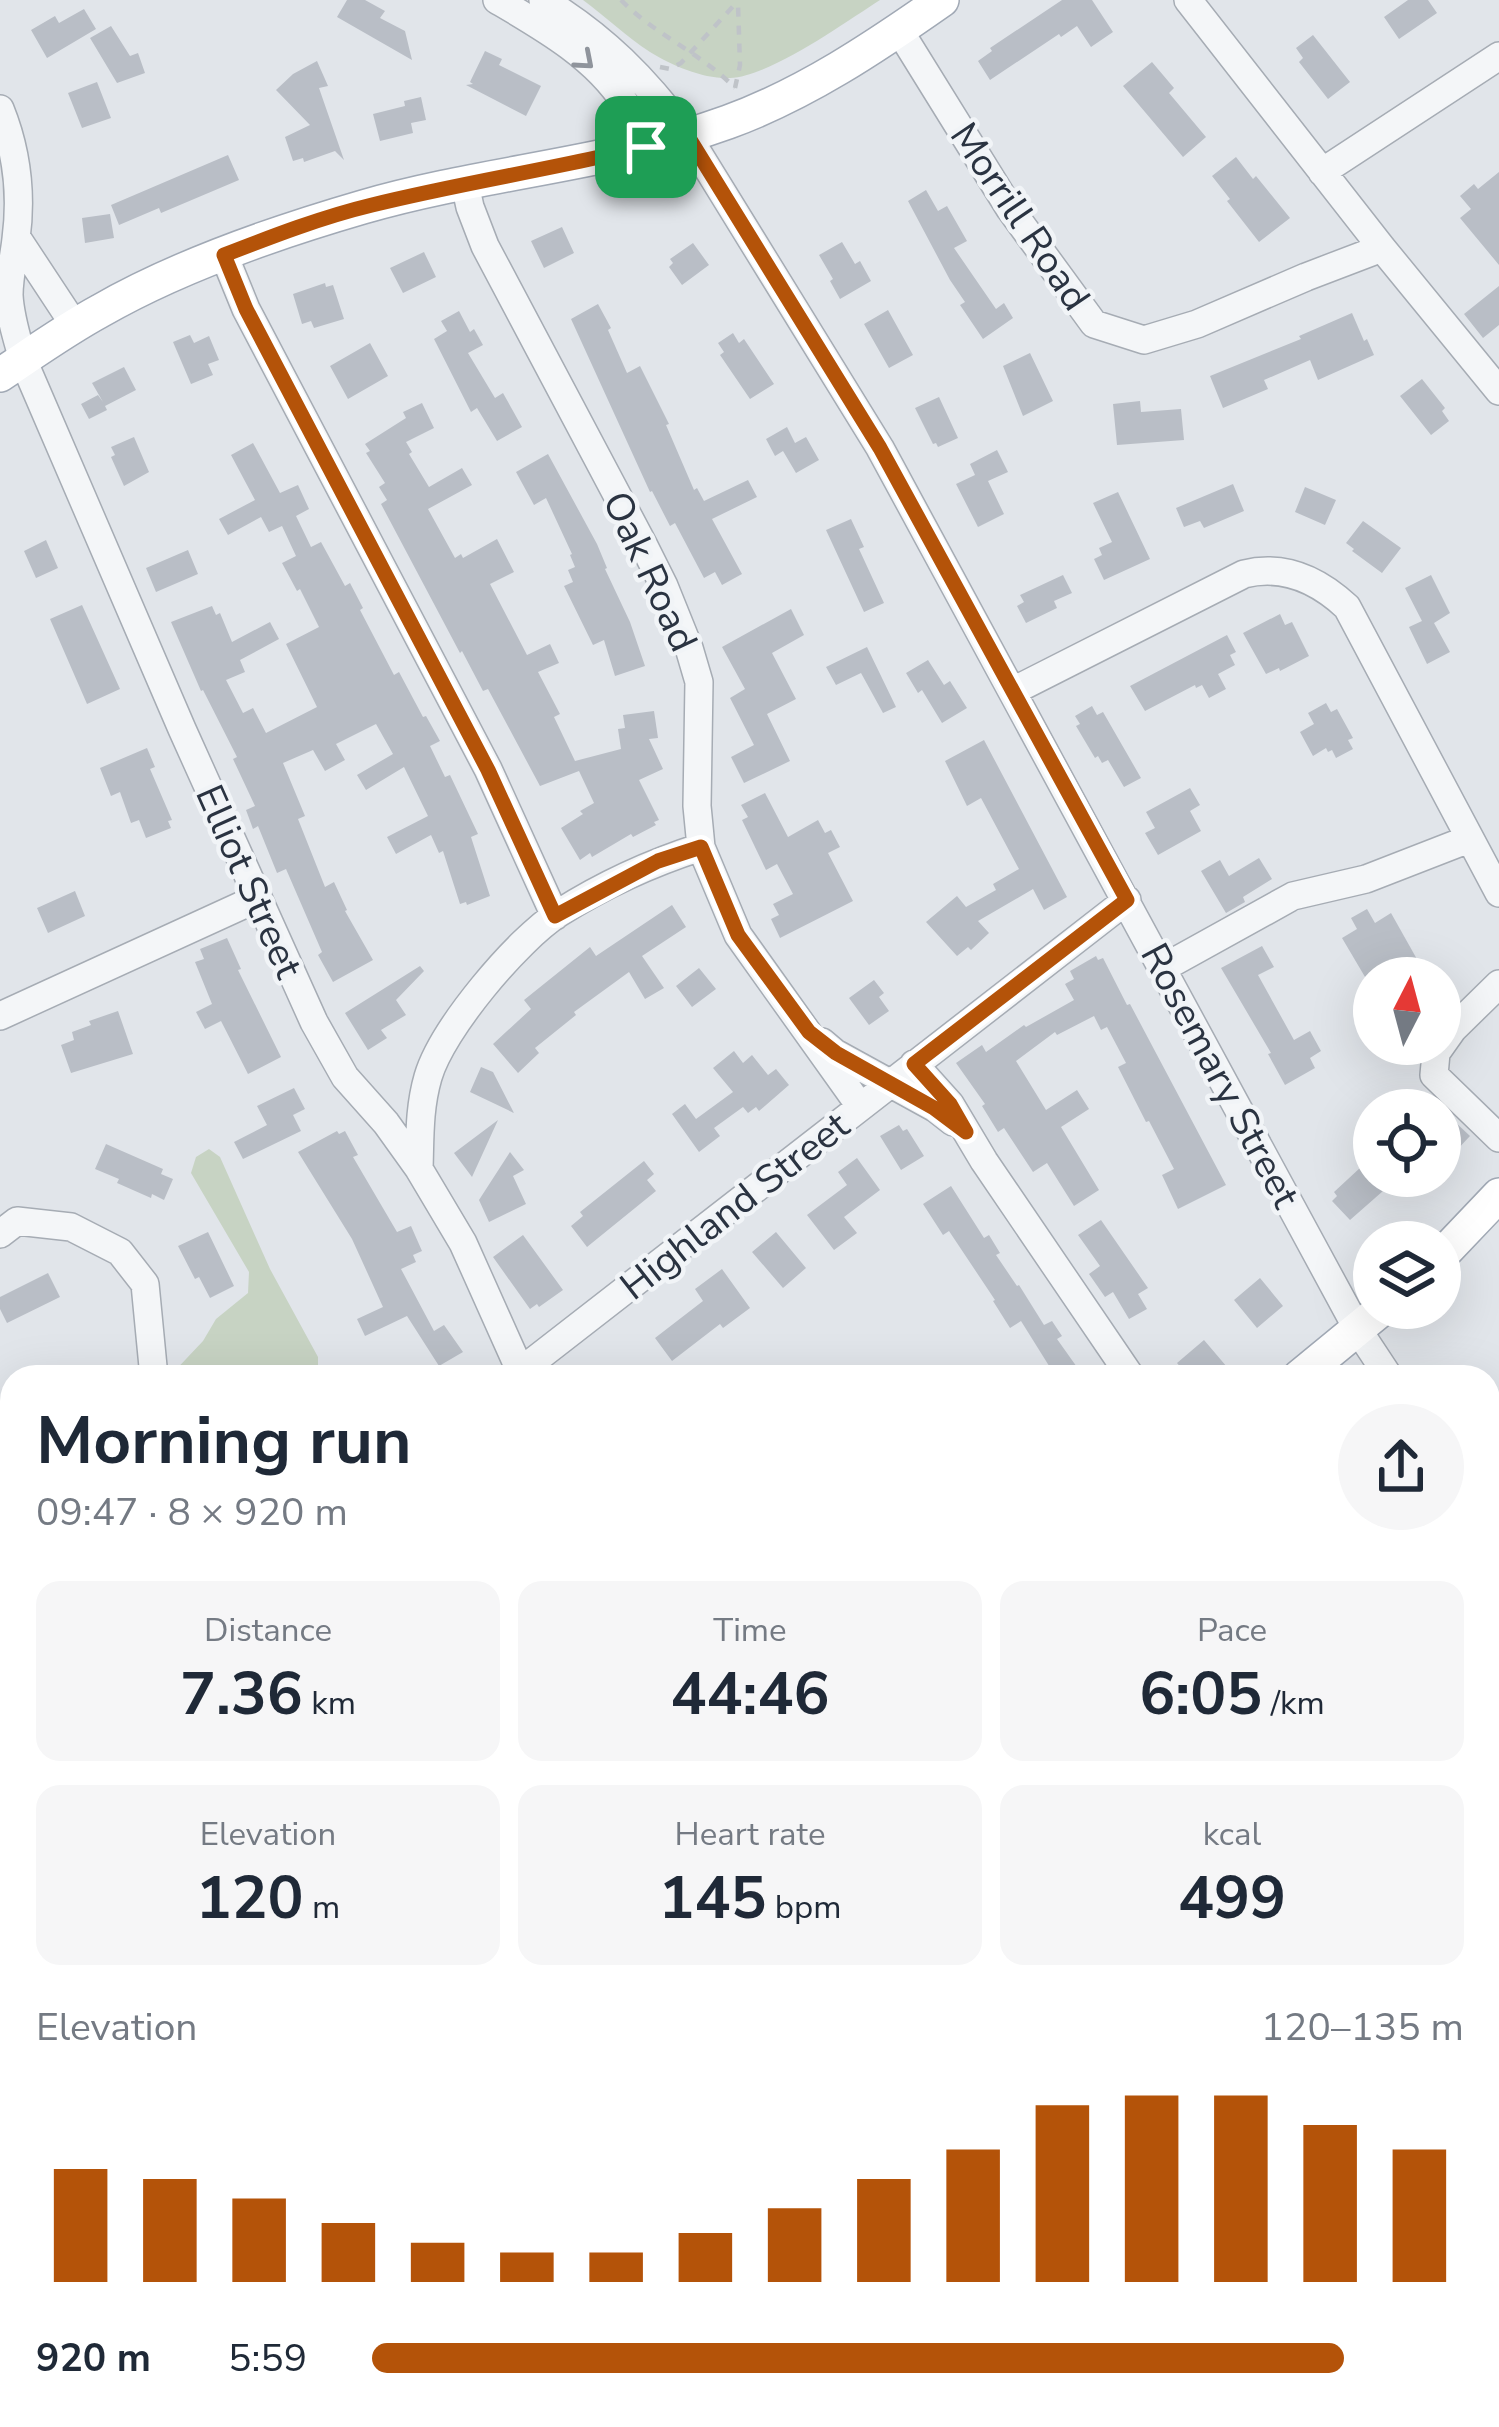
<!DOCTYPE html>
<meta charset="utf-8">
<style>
body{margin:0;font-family:"Nunito Sans",sans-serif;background:#f6f6f7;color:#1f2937;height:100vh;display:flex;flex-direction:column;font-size:45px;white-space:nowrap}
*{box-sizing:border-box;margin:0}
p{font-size:39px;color:#747a83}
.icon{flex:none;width:66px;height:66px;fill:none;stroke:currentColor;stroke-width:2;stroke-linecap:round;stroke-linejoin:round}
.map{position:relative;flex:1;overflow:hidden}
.drawer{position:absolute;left:0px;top:1365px;width:1500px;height:1062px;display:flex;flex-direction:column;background:#fff;border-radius:36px 36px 0 0;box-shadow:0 12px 48px #0002}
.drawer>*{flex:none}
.needle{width:78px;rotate:6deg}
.tools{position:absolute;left:1353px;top:957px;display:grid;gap:24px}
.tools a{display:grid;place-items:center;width:108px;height:108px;border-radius:50%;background:#fff;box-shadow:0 12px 48px #0002;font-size:60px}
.pin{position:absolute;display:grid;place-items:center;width:102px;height:102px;color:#fff;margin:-51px;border-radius:24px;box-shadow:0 6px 18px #0006}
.round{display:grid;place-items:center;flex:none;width:126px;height:126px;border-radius:63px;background:#f6f6f7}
.head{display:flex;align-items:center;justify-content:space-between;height:204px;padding:0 36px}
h1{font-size:66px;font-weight:700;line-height:90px}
.stats{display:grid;grid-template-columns:repeat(3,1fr);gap:18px;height:204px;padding:12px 36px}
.stats div{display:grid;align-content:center;border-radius:24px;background:#f6f6f7;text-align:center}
.stats b{font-size:60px;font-weight:700}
.stats small{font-size:33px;font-weight:400}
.stats p{font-size:33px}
.chart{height:336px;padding:24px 36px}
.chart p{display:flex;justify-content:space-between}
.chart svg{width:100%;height:216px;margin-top:12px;stroke:#b45309;stroke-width:6}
ul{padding:0 36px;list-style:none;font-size:39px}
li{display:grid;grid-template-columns:192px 144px 1fr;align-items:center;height:90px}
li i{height:30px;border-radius:15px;background:#b45309}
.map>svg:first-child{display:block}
.green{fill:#c7d3c3}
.building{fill:#b9bec6}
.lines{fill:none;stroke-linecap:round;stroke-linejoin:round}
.minor-casing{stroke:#a6acb4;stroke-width:30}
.major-casing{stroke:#a1a9b5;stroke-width:36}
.path{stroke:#bfc3c8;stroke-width:4.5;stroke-dasharray:9 9;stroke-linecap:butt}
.minor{stroke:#f4f6f8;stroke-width:27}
.major{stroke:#fff;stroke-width:33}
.oneway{stroke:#8f949c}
.route-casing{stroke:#fff;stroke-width:24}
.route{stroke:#b45309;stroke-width:15}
.labels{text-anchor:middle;stroke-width:9;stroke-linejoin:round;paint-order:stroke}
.street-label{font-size:39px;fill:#2a3341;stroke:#f1f4f7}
</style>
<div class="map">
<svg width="1499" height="2427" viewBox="0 0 1499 2427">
<rect width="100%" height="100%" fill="#e1e5ea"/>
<path class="green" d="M583,0h297c-36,23 -109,76 -150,78 -27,1 -57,-12 -80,-26 -23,-15 -44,-35 -67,-52z
M209,1149l11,8 50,112 48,88v13l-4,7h-145l34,-36 13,-22 32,-26 1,-21 -58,-99 5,-16z
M0,1815l12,23v143l-12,-12z"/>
<path class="building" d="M347,0h18l20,11 -5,7 25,13 7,29 -75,-43z
M1062,0h30l21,32 -22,15 -14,-21 -16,11 -2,-3 -69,46 -12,-19 14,-10 -2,-3z
M1408,0h20l9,13 -38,26 -15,-22z
M84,9l12,20 -49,29 -16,-28 24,-14 4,7z
M111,26l19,30 8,-3 7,20 -28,10 -27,-45z
M1313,35l37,47 -22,17 -29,-37 4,-4 -7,-10z
M485,51l17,8 -3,6 42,21 -15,30 -60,-31 7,-1 -3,-2z
M317,61l11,25 -9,2 25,72 -9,-9 -31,11 -1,-4 -10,3 -8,-24 25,-12 -34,-35 17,-16z
M1152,62l22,26 -5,5 37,44 -23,20 -60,-71z
M97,82l14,36 -29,10 -14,-35z
M421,97l5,23 -15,3 2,10 -33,8 -7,-27 32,-8 -1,-5z
M228,155l11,25 -78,33 -2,-5 -40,17 -8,-20z
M1236,157l17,22 3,-3 34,42 -31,24 -32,-41 3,-2 -18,-23z
M1499,172v93l-39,-47 11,-9 -11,-13 14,-12 4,5z
M926,190l12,21 9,-5 20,35 -13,7 42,61 8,-6 9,15 -30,21 -23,-34 5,-3 -15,-22 -42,-79z
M110,214l4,24 -29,5 -3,-25z
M562,227l12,26 -30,15 -13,-27z
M842,242l13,22 5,-3 11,20 -31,18 -10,-18 3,-2 -14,-24z
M693,243l16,22 -27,20 -13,-18 4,-4 -3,-4z
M424,252l12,25 -33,16 -13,-25z
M325,283l1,4 7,-2 11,34 -30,9 -3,-7 -9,3 -9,-30z
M1499,286v39l-16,13 -19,-24z
M598,304l13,24 -3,2 19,43 13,-7 29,58 -3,1 28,65 3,-2 7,13 44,-21 9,17 -45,22 30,55 -20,11 -7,-13 -11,6 -29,-55 -5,3 -18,-35 -2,1 -79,-173z
M888,310l25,45 -24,13 -25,-44z
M459,311l11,21 4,-3 9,16 -15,8 27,45 8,-5 19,34 -25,14 -20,-33 -6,4 -37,-73 13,-8 -6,-10z
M1352,313l12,28 3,-2 7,16 -56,25 -8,-20 -46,20 4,9 -45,19 -13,-32 91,-37 -2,-3z
M733,333l6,10 5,-4 30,45 -24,15 -30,-44 4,-3 -6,-9z
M190,335l4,8 15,-7 10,24 -11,4 5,11 -22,9 -18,-42z
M370,343l18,33 -40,23 -18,-33z
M1030,353l23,48 -30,15 -20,-50z
M124,367l12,23 -31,16 2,4 -18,9 -8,-15 17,-9 5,7 -11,-19z
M1422,379l23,29 -3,3 7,10 -18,14 -31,-39z
M939,397l19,41 -20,9 -2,-4 -3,1 -18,-36z
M1140,401l1,11 40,-3 3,31 -67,5 -4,-41z
M422,403l12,25 -28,14 6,10 -3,2 20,33 33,-19 10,17 -44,24 27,49 6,-4 2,4 34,-19 17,33 -24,12 37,71 23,-11 9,19 -21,9 22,42 -6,3 21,44 46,-12 -3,-20 7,-1 -2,-13 31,-4 4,27 -9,1 14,30 -24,11 20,40 -5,2 2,3 -23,12 -2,-3 -39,23 -2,-4 -10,7 -19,-32 22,-14 -3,-3 14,-8 -15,-32 -39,15 -52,-97 -5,2 -21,-40 -2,2 -79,-149 6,-4 -8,-13 6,-4 -19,-30 4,-2 -5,-7 41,-26 -3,-6z
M787,427l8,16 11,-6 13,23 -23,13 -13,-22 -8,5 -9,-17z
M134,437l15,35 -25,14 -13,-29 4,-2 -4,-8z
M253,443l27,50 18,-8 11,24 -13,7 15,31 10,-5 24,44 5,-3 13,25 -3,2 34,65 5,-3 24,45 3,-1 14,25 -10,5 15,31 5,-2 28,59 -7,3 19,59 -23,9 -1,-3 -6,2 -17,-53 -4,2 -8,-18 -35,19 -9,-17 41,-21 -24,-49 -38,23 -9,-15 36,-21 -17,-30 -40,20 9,16 -20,11 -12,-21 -30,13 22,53 -7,3 27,68 9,-5 13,28 -2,1 28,49 -40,22 -15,-27 4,-3 -36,-83 -9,4 -19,-47 -5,3 -7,-19 9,-4 -22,-47 4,-2 -34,-67 -2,1 -30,-69 41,-16 4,9 4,-2 12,29 38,-20 9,17 -39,21 5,12 -19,8 17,33 10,-5 13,25 51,-26 -31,-63 33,-17 -19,-38 -3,2 -15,-28 14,-7 -14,-30 -13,6 -8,-15 -33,18 -9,-16 36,-19 -24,-45z
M997,450l11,22 -20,9 16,33 -26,13 -22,-43 19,-9 -5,-11z
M548,454l49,90 10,24 -2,1 25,53 15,44 -30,10 -11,-36 -11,5 -29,-59 9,-4 -5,-12 7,-3 -5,-12 2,-1 -26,-56 -12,7 -18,-33z
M1233,484l11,27 -40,17 -4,-7 -16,6 -8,-19z
M1305,487l31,13 -11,25 -30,-13z
M1118,492l32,67 -46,21 -10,-21 8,-4 -3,-7 13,-6 -19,-39z
M851,519l13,28 -5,2 25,54 -20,9 -38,-82z
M1363,521l38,27 -19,25 -30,-22 2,-2 -8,-6z
M46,540l12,28 -22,10 -12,-27z
M188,550l10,24 -42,18 -10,-24z
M1063,575l9,18 -18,8 3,7 -31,15 -9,-17 7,-4 -4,-7z
M1431,575l19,38 -16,10 16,29 -23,12 -18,-37 13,-6 -17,-33z
M82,605l38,84 -33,15 -37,-85z
M791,609l13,26 -32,18 24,46 -29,15 23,47 -46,22 -13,-26 23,-12 -24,-47 15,-9 -23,-42z
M1280,614l5,11 7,-3 17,34 -29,15 -1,-3 -13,6 -23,-41z
M1227,635l9,17 -6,3 5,10 -17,9 8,15 -17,9 -7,-13 -6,3 -1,-3 -50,26 -15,-25z
M867,647l29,60 -13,6 -22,-40 -25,12 -10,-18z
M928,660l16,25 6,-4 17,27 -25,15 -20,-33 -4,3 -12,-20z
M1326,703l5,9 6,-3 16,29 -5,2 5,9 -17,9 -4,-8 -4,2 -2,-4 -13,8 -13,-24 14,-8 -6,-11z
M1092,706l5,9 6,-3 38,66 -17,9 -16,-27 -6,3 -4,-7 -3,2 -19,-32 4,-2 -5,-8z
M984,740l83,157 -23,13 -11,-21 -55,32 11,12 -18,17 -3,-3 -11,9 -31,-34 31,-26 9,11 30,-17 -3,-6 26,-15 -38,-71 -14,8 -22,-45z
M147,748l8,19 -5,2 22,51 -4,1 3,7 -25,10 -7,-18 -8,3 -11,-31 -9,4 -11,-28z
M1190,788l10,17 -10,6 11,20 -43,24 -13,-22 10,-5 -9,-16z
M765,793l23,44 30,-17 7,13 6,-3 9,17 -12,6 25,48 -73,37 -9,-19 8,-4 -6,-11 20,-10 -16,-30 -11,6 -24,-50 6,-3 -7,-12z
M1259,858l13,21 -29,18 2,5 -19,11 -25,-42 19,-11 9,16z
M75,891l10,25 -37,17 -11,-25z
M672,905l14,22 -44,29 22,32 -19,11 -16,-27 -55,40 2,3 -41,33 4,5 -21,20 -25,-29 38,-35 -7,-9 66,-53 6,9z
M1367,909l8,14 16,-10 27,48 -19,11 4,6h-29l-6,4 -26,-44 15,-9 -6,-11z
M227,938l14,31 -3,1 43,87 -33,17 -27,-53 -16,8 -9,-17 16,-8 -17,-42 9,-3 -4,-10z
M1262,946l12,21 -16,8 36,65 16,-9 11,20 -11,7 5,10 -30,17 -17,-31 3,-1 -50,-85z
M1096,956l2,4 5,-2 24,47 3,-1 96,181 -48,24 -16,-34 12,-6 -25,-48 -3,1 -28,-55 8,-4 -19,-36 -6,3 -7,-14 -37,19 -2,-3 -39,29 30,49 31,-20 12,19 -28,18 38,63 -25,16 -27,-43 -14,9 -29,-44 -6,4 -16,-26 3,-2 -29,-41 26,-18 4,7 38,-27 2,2 48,-27 -9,-16 9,-5 -4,-8z
M420,966l4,5 -28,29 10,15 -25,15 6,8 -19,12 -23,-37z
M699,968l17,21 -24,18 -16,-21z
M874,980l10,13 -5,4 10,14 -20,14 -20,-27z
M118,1011l15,43 -62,19 -10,-28 13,-5 -2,-8 19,-7 -2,-4z
M734,1051l9,12 9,-8 16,20 8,-6 13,16 -30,26 -3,-4 -8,6 -5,-6 -29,21 6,8 -21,16 -27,-38 13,-10 11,15 37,-27 -20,-24z
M481,1067l12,5 21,41 -44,-21z
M294,1088l11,21 -12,6 8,16 -58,28 -9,-17 33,-17 -10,-19z
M1440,1115l9,9 4,-4 17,16 -30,32z
M498,1120l-26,57 -18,-24z
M899,1125l4,6 4,-2 17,27 -23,14 -21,-34z
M337,1131l2,3 6,-3 13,24 -5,2 44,75 14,-6 11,25 -9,4 3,7 -15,7 33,62 10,-6 19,27 -24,14 -32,-50 -42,20 -8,-17 26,-12 -31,-68 -54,-87z
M106,1144l57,25 -2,5 12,5 -9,21 -12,-6 -1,4 -34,-15 2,-4 -24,-10z
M510,1152l14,18 -11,6 13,28 -37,18 -10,-22z
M857,1158l23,32 -36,27 13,16 -23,17 -27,-35 40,-30 -9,-13z
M644,1161l10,13 -7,6 9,11 -69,56 -16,-21 12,-10 -3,-4z
M1361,1167l22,24 -33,29 -18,-19 5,-5 -3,-4z
M951,1186l33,52 5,-3 11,18 -4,2 21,31 2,-1 25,40 8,-4 10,15 -5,3 27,38h-28l-35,-56 -11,7 -17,-27 2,-1 -46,-69 -6,4 -20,-31z
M1101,1220l47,68 -10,6 9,15 -18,10 -16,-27 -8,5 -16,-23 11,-8 -22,-31z
M208,1232l26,54 -24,12 -11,-21 -4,2 -17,-33z
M776,1232l30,36 -23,20 -31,-36z
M523,1235l40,55 -24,17 -2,-3 -7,5 -37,-52z
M722,1269l28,39 -27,20 -3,-4 -48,37 -17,-23 48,-37 -8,-12z
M48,1273l12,24 -53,26 -7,-14v-12z
M1260,1278l23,28 -26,22 -23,-28z
M1204,1340l23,27 -12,10h-13l-7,-7 -7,6 -11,-13z"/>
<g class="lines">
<defs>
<path id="minor" d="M497,0c46,27 99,57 128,103 8,14 14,30 21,44
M543,0c61,37 102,79 144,135l193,313 478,882 31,47
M1188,0l194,248 117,143
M899,30l111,179 84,115 50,16 53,-16 109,-47 76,-29
M0,109c17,42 22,85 16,130 -2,19 -7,37 -7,56 1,22 8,43 14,65l159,369 132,293 31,55 41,46 33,46 44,74 60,134
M1322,172l177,-116
M465,184l5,23 15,39 158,298 21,42 25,62 10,34 -2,124 4,41 37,88 122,171
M17,238l58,88
M224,255l22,54 242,460 67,147
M1013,691l231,-117c40,-10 74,6 103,33l152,286
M1163,968l130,-72 73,-17 103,-40
M1499,984l-46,45 -17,24 -2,22 65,63
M0,1016l258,-118
M822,1042l13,11 100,55 18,14
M914,1064l36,40 34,57 147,216
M419,1169c1,-32 0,-61 9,-92 14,-48 89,-137 131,-164 44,-28 92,-50 142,-66
M0,1234l17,-13 54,6 49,25 25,32 9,93
M513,1377l614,-477
M0,1467l12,10
M1488,1524l11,16
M1488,1907l11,16
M1488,2133l11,-8
M0,2219l12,16
M196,2415l23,12
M788,2415l6,12
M1195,2415l8,12
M249,2427l10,-12
M338,2427l14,-12
M406,2427l15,-12
M1466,2427l15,-12"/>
<path id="major" d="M0,375c33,-22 65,-45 100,-64 78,-45 177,-79 263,-104 120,-35 247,-42 365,-85 77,-28 147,-75 214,-122
M1440,1257l59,-62
M1299,1377l84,-69
M181,2427l10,-12"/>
</defs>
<use href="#minor" class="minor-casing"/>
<use href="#major" class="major-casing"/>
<path class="path" d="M621,0c34,35 80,53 114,88
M660,67l10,2 11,-6 57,-62
M735,88l5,-23 -2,-61
M0,1782l12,16"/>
<use href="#minor" class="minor"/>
<use href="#major" class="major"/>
</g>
<defs><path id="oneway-chevron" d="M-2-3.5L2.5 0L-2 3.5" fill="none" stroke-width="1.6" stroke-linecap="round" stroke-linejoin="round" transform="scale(3)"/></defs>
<use class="oneway" href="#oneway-chevron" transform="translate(585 61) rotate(41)"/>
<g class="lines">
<defs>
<path id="route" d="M687,135l193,313 247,452 -213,164 36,40 16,28 -32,-24 -98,-55 -27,-21 -71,-97 -37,-88 -43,14 -103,55 -67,-146 -242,-461 -22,-54c49,-19 98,-38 148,-50 105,-26 211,-40 315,-70z"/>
</defs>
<use href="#route" class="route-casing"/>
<use href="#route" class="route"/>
</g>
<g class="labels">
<g class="street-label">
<text transform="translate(1021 216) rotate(56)" y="14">Morrill Road</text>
<text transform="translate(651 571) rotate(65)" y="14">Oak Road</text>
<text transform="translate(250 881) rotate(66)" y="14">Elliot Street</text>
<text transform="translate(1221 1075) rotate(62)" y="14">Rosemary Street</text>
<text transform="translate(734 1205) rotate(-38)" y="14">Highland Street</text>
</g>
</g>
</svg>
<div class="tools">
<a><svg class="needle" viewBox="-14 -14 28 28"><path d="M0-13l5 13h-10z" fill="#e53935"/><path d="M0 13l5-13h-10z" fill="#747a83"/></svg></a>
<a><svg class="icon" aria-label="locate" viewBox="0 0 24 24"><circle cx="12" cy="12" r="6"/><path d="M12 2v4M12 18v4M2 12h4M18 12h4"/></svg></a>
<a><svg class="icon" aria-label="layers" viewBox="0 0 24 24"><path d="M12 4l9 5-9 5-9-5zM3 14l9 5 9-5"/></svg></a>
</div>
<div class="pin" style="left:646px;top:147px;background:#1e9e55"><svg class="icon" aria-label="arrive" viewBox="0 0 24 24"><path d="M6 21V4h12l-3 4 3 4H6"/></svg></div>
<section class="drawer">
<div class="head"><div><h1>Morning run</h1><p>09:47 · 8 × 920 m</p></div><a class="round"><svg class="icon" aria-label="share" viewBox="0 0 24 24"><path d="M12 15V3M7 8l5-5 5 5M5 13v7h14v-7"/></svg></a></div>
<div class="stats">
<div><p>Distance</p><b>7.36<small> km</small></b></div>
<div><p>Time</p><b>44:46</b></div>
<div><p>Pace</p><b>6:05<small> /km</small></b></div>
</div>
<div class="stats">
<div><p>Elevation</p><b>120<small> m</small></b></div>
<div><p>Heart rate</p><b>145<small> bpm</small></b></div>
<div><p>kcal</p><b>499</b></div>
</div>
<div class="chart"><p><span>Elevation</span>120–135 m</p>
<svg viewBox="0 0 160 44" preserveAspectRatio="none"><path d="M5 44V21M15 44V23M25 44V27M35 44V32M45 44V36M55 44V38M65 44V38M75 44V34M85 44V29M95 44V23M105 44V17M115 44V8M125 44V6M135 44V6M145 44V12M155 44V17"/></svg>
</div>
<ul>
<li><b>920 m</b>5:59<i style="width:89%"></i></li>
</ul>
</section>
</div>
